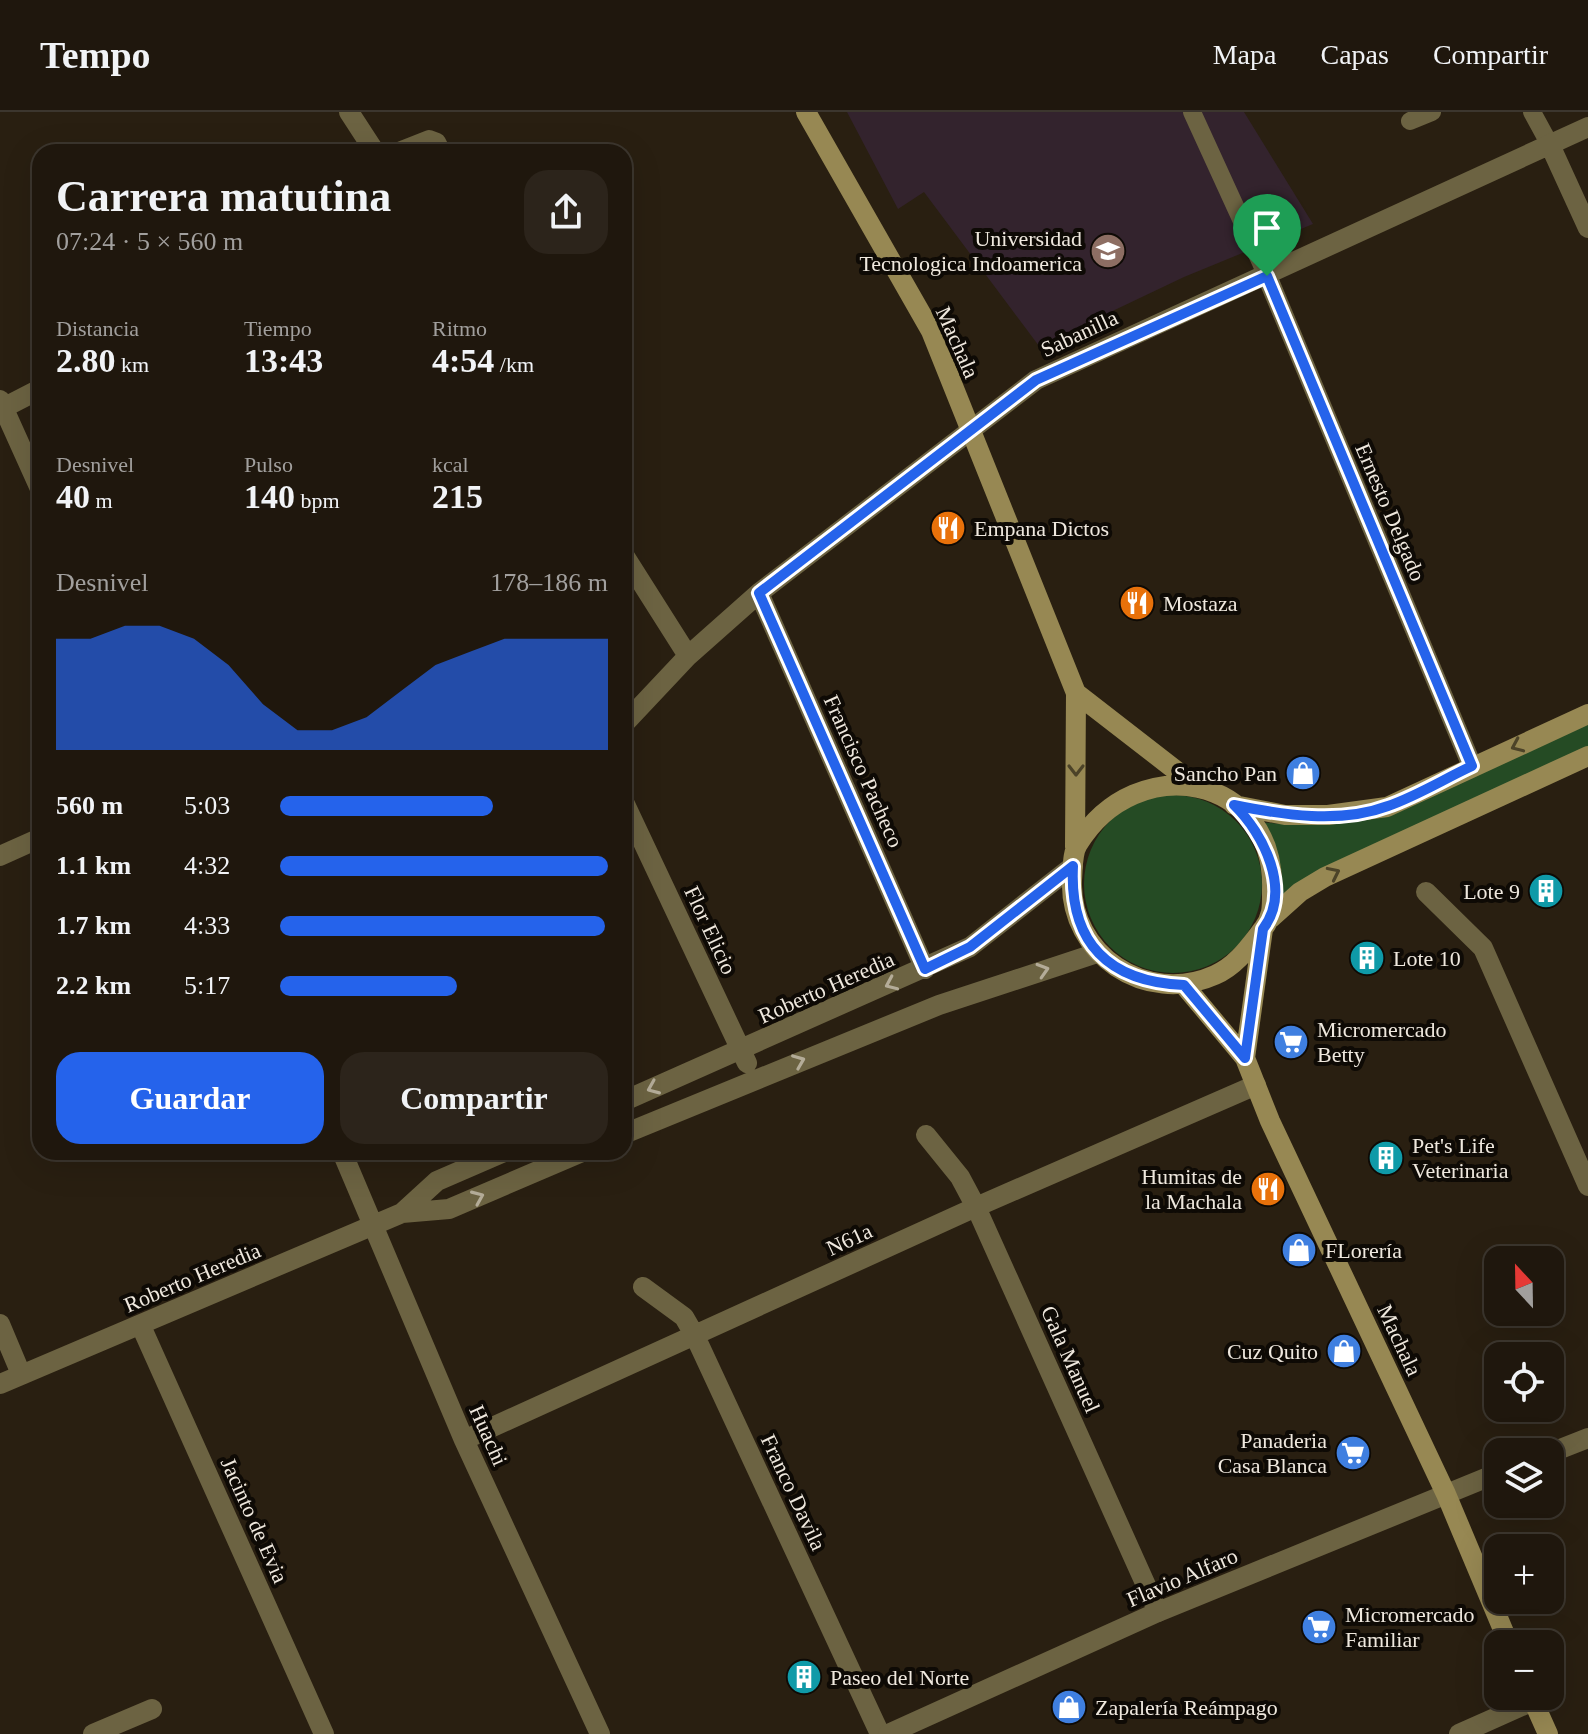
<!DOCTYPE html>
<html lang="es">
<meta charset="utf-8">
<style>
body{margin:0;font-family:"Times New Roman",serif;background:#2c241b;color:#f1f3f6;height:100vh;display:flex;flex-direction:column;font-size:30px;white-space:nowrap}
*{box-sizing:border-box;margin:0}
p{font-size:26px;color:#a19f9d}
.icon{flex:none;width:44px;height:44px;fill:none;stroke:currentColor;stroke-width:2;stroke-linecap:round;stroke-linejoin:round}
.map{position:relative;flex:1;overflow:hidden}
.sheet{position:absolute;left:32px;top:32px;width:600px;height:1016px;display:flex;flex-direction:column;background:#1f170d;border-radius:24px;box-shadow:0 8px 32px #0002,0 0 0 2px #3c362e}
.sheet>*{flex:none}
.needle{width:52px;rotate:338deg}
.controls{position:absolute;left:1484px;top:1134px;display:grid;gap:16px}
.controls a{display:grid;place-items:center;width:80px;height:80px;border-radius:16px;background:#1f170d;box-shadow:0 8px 32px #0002,0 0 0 2px #3c362e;font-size:40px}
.pin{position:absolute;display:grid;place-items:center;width:68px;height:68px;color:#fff;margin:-82px -34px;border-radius:50% 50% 50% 0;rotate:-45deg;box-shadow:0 0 8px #0007}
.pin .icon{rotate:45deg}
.round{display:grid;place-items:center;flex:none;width:84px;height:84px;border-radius:24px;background:#2c241b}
.headline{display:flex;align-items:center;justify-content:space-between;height:136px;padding:0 24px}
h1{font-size:44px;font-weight:800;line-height:60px}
.figures{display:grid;grid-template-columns:repeat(3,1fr);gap:12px;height:136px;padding:8px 24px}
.figures div{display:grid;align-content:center}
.figures b{font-size:34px;font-weight:800}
.figures small{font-size:22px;font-weight:400}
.figures p{font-size:22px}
.chart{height:224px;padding:16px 24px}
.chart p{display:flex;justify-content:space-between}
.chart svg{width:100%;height:144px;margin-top:8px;fill:#2563eb;opacity:.7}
.button{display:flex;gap:16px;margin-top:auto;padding:16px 24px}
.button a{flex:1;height:92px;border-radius:24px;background:#2563eb;color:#fff;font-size:32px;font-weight:800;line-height:92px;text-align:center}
.button a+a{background:#2c241b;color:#f1f3f6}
ul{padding:0 24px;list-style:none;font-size:26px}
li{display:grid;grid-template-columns:128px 96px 1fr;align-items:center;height:60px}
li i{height:20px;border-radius:10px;background:#2563eb}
header{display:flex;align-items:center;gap:48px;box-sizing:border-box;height:112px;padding:0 40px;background:#1f170d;border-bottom:2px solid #3c362e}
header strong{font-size:38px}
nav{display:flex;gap:44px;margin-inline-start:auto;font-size:28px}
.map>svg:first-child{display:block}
.education{fill:#33232d}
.green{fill:#254b24}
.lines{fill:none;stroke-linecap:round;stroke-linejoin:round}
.service{stroke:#6c6342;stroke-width:18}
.minor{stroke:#6c6342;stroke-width:20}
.tertiary{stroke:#6c6342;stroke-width:20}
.secondary{stroke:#978853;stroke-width:20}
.oneway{stroke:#4c4328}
.oneway2{stroke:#b4ac98}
.route-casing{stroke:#fff;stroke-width:16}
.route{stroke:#2563eb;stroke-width:10}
.labels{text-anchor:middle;stroke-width:8;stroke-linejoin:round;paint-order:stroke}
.poi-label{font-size:22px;fill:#efe8de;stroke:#0e0a05;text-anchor:start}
.street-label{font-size:22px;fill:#efe8de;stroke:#0e0a05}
</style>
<header>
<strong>Tempo</strong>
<nav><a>Mapa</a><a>Capas</a><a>Compartir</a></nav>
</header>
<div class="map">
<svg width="1588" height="1622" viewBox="0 0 1588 1622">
<rect width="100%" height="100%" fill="#291f11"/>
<path class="education" d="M847,0h397l69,112 -129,53 -145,69 -115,-154 -26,17z"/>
<path class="green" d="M1588,607v29l-311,155 5,-29 -22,-52 21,2 93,-8z
M1084 772a89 89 0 1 1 178 0a89 89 0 1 1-178 0Z"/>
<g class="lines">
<path class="service" d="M1192,0l75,164
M1532,0l18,33
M1410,9l22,-9
M396,40l33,-13 8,3 5,10"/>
<path class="minor" d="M349,0l26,40
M1550,33l38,83
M1267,164l205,490
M0,288l40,89
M3,296l37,-19
M624,443l64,101
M759,481l166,376
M624,612l64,-68 71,-63 277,-213 552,-253
M624,690l123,261
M0,744l40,-18
M1426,780l57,56 105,238
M624,989l346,-154 103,-81
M624,1022l315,-129 158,-52
M926,1023l34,42 16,30 182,405
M342,1040l122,288 136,294
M402,1101l35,-32 67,-29
M643,1175l41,30 11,19 185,398
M0,1212l21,50
M141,1214l183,408
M0,1272l402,-171 47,-4 133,-57
M464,1328l512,-233 280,-122
M93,1622l59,-25
M1459,1622l74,-33"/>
<path class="tertiary" d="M1550,1341l38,-15
M888,1622l270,-122 340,-139"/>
<path class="secondary" d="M806,0l125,219 145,362 -1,154
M1076,581l120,93
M1234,693l51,10h43l59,-8 201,-93
M1271,806l29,-26 25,-15 263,-121
M1184,873l61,73 25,63 176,373 63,150
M1245,946l18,-129c10,-13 9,-23 9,-39 4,-115 -135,-142 -194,-46 -6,9 -5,24 -6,36 -3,74 74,126 143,95 21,-9 34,-28 48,-46
M1531,1584l17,38"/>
</g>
<defs><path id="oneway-chevron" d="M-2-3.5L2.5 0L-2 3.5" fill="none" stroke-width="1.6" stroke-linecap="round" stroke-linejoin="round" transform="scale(2)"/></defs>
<g class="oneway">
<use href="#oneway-chevron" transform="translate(1517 634) rotate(156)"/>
<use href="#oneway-chevron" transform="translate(1076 658) rotate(90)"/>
<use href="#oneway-chevron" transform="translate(1334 761) rotate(-26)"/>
</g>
<g class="oneway2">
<use href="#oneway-chevron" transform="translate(1043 858) rotate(-17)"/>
<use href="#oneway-chevron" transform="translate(891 872) rotate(156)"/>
<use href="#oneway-chevron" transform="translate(799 949) rotate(-22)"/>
<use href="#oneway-chevron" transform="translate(653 976) rotate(157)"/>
<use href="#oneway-chevron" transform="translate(478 1085) rotate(-23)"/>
</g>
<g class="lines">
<defs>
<path id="route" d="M1267,164l205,490c-28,13 -55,30 -84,40 -48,18 -105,9 -154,-1 30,29 58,86 29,124l-18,129 -61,-73c-75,-3 -115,-42 -111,-119l-103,81 -45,22 -166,-376 277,-213z"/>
</defs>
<use href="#route" class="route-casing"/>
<use href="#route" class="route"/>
</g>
<defs>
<symbol id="university-disc" viewBox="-11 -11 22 22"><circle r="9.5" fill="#8d6e63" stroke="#0e0a05"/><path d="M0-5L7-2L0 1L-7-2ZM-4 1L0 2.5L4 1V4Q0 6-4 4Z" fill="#fff"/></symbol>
<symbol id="restaurant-disc" viewBox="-11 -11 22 22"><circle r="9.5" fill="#e8710a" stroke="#0e0a05"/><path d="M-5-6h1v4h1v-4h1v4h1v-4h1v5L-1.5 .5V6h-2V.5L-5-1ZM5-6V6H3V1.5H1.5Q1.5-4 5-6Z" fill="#fff"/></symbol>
<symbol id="shop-disc" viewBox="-11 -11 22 22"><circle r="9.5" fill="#3f7fe0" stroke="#0e0a05"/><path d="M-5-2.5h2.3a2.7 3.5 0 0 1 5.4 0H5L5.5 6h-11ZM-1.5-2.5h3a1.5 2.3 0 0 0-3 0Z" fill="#fff"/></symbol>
<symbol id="building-disc" viewBox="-11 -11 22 22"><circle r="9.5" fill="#0f9aa8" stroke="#0e0a05"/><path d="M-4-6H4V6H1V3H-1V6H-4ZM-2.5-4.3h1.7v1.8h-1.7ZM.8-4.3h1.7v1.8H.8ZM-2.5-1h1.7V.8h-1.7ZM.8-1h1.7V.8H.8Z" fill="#fff"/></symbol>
<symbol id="supermarket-disc" viewBox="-11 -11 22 22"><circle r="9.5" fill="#3f7fe0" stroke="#0e0a05"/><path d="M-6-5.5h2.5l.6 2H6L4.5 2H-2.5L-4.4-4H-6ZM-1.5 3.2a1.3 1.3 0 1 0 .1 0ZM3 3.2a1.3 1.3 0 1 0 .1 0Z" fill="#fff"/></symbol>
</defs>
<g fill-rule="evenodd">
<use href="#university-disc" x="1088" y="119" width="40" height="40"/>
<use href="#restaurant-disc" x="928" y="396" width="40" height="40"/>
<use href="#restaurant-disc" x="1117" y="471" width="40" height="40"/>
<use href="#shop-disc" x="1283" y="641" width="40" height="40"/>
<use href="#building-disc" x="1526" y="759" width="40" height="40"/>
<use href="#building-disc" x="1347" y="826" width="40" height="40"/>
<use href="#supermarket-disc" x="1271" y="910" width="40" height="40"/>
<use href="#building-disc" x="1366" y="1026" width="40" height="40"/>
<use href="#restaurant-disc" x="1248" y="1057" width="40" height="40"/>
<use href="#shop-disc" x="1279" y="1118" width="40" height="40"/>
<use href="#shop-disc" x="1324" y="1219" width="40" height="40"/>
<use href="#supermarket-disc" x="1333" y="1321" width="40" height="40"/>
<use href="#supermarket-disc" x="1299" y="1495" width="40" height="40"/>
<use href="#building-disc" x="784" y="1545" width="40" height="40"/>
<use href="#shop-disc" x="1049" y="1575" width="40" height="40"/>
</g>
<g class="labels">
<g class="poi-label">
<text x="1082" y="134" text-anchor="end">Universidad<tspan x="1082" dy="25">Tecnologica Indoamerica</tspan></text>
<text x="974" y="424">Empana Dictos</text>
<text x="1163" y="499">Mostaza</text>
<text x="1277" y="669" text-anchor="end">Sancho Pan</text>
<text x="1520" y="787" text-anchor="end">Lote 9</text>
<text x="1393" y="854">Lote 10</text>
<text x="1317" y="925">Micromercado<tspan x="1317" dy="25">Betty</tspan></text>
<text x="1412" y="1041">Pet's Life<tspan x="1412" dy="25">Veterinaria</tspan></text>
<text x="1242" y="1072" text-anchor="end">Humitas de<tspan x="1242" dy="25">la Machala</tspan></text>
<text x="1325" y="1146">FLorería</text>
<text x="1318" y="1247" text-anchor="end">Cuz Quito</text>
<text x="1327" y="1336" text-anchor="end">Panaderia<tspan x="1327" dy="25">Casa Blanca</tspan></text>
<text x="1345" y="1510">Micromercado<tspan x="1345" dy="25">Familiar</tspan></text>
<text x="830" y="1573">Paseo del Norte</text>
<text x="1095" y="1603">Zapalería Reámpago</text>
</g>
<g class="street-label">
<text transform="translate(1079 221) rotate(-25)" y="8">Sabanilla</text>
<text transform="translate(958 230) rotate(66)" y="8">Machala</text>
<text transform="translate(1391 400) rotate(67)" y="8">Ernesto Delgado</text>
<text transform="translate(864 659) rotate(66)" y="8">Francisco Pacheco</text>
<text transform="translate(711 818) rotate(65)" y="8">Flor Elicio</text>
<text transform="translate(826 875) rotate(-24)" y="8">Roberto Heredia</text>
<text transform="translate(849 1127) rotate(-25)" y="8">N61a</text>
<text transform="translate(192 1165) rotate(-23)" y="8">Roberto Heredia</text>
<text transform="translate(1400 1228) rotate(65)" y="8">Machala</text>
<text transform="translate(1071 1247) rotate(66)" y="8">Gala Manuel</text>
<text transform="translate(489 1323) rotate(66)" y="8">Huachi</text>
<text transform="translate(794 1380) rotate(65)" y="8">Franco Davila</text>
<text transform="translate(255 1408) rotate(66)" y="8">Jacinto de Evia</text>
<text transform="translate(1182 1465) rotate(-23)" y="8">Flavio Alfaro</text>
</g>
</g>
</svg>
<div class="controls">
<a><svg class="needle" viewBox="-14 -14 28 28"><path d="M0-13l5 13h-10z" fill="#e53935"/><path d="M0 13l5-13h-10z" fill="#a19f9d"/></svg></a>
<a><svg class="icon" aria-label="locate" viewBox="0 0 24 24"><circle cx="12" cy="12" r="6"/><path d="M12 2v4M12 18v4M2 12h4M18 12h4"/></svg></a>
<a><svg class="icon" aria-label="layers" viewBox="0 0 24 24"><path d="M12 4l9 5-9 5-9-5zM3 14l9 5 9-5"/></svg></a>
<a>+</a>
<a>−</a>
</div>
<div class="pin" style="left:1267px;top:164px;background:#1e9e55"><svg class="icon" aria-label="arrive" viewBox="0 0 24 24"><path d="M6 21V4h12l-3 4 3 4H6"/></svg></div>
<section class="sheet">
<div class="headline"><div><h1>Carrera matutina</h1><p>07:24 · 5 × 560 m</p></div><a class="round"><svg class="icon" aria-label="share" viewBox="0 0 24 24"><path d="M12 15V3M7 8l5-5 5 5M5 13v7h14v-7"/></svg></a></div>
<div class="figures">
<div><p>Distancia</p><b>2.80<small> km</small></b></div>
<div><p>Tiempo</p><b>13:43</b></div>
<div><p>Ritmo</p><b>4:54<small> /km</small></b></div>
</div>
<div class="figures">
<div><p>Desnivel</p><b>40<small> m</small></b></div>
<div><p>Pulso</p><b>140<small> bpm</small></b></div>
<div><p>kcal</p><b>215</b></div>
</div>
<div class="chart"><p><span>Desnivel</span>178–186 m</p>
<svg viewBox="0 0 160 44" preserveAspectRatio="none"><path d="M0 44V10L10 10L20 6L30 6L40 10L50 18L60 30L70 38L80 38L90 34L100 26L110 18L120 14L130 10L140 10L150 10L160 10V44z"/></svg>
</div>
<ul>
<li><b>560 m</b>5:03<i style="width:65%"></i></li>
<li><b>1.1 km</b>4:32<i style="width:100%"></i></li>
<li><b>1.7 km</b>4:33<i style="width:99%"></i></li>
<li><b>2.2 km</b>5:17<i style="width:54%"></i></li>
</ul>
<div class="button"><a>Guardar</a><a>Compartir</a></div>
</section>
</div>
